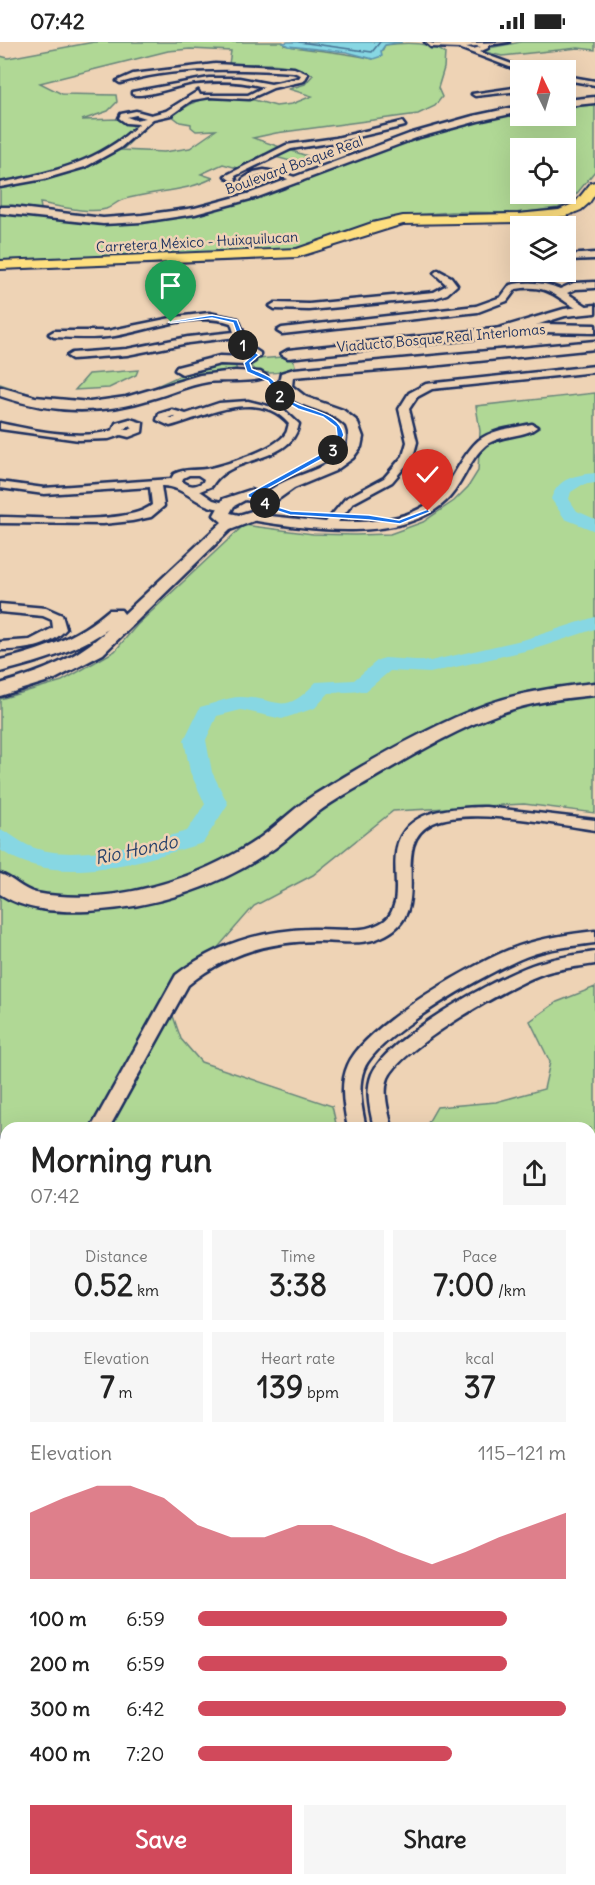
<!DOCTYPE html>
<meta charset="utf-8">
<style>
body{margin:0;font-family:Delius,sans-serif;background:#f6f6f6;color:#222;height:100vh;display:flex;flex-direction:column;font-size:22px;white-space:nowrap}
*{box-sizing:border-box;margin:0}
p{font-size:20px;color:#767676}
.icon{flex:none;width:33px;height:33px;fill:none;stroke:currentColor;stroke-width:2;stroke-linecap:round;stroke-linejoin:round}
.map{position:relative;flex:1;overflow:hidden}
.side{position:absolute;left:0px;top:1080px;width:596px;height:764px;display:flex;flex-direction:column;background:#fff;border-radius:18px 18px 0 0;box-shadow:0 6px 24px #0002}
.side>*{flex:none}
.needle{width:39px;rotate:355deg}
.buttons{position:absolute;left:510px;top:18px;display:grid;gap:12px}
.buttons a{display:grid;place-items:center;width:66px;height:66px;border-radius:0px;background:#fff;box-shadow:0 6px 24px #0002;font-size:30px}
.pin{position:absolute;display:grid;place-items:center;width:51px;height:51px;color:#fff;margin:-62px -26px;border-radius:50% 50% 50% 0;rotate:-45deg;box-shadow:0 0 6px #0007}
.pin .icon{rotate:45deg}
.km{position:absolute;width:30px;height:30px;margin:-15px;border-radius:50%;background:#222;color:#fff;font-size:16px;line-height:30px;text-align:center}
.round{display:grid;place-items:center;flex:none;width:63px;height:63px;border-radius:0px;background:#f6f6f6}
.headline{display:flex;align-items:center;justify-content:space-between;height:102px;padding:0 30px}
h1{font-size:33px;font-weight:800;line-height:45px}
.figures{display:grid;grid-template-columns:repeat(3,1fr);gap:9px;height:102px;padding:6px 30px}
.figures div{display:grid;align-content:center;border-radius:0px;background:#f6f6f6;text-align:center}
.figures b{font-size:30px;font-weight:800}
.figures small{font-size:16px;font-weight:400}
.figures p{font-size:16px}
.chart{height:168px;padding:12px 30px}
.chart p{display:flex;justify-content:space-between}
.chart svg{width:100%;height:108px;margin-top:6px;fill:#d1495b;opacity:.7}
.cta{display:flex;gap:12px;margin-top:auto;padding:12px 30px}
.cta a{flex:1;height:69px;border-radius:0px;background:#d1495b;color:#fff;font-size:24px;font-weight:800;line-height:69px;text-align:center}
.cta a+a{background:#f6f6f6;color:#222}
ul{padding:0 30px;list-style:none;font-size:20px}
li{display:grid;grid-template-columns:96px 72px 1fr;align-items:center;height:45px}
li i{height:15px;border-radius:8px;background:#d1495b}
.status{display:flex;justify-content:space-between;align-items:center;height:42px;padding:0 30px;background:#fff;direction:ltr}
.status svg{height:16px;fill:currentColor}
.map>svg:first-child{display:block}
.green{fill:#b0d895;stroke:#66847a;stroke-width:1.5;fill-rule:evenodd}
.water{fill:#87d7e3;stroke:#5c94ae;stroke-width:1.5}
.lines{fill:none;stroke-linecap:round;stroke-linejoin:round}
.shore{stroke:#467293;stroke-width:1.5}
.river{fill:#87d7e3;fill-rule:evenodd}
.minor-casing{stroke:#1b2f5e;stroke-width:5}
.tertiary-casing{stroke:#1b2f5e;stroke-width:5}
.secondary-casing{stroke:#1b2f5e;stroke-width:5}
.primary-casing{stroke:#1b2f5e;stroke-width:4}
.minor{fill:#eed3b5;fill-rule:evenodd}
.tertiary{fill:#eed3b5;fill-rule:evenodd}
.secondary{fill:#eed3b5;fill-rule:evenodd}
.primary{fill:#fedf80;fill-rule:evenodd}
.route{fill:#1a73e8;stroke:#fff;stroke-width:1.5}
.labels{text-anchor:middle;stroke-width:5;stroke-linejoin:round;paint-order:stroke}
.far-street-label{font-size:14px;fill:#1b2f5e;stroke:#eed3b5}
.water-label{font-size:18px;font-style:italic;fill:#26406b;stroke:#eed3b5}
</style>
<div class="status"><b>07:42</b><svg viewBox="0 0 49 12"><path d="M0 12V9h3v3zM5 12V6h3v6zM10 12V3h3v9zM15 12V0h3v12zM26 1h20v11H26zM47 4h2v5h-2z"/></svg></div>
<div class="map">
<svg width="595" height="1843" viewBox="0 0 595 1843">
<rect width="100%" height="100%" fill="#eed3b5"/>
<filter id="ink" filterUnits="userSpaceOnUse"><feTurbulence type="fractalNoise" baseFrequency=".0167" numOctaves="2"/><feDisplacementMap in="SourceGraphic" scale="12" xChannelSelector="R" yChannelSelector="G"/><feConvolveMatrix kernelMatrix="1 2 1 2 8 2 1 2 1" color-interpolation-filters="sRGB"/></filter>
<g filter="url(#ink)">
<path class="green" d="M94,0h189l1,3c30,6 59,7 89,14l8,-6 4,-8c20,-3 45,-3 60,8l-1,15 -6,20 4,9 -7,9 -17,8 -142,19 -23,5 57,19 -12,6 -34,-9 -27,14 -14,-4 -22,10 12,4c-29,15 -60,12 -91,22 -6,2 -10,7 -16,9 -17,5 -48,-3 -66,-6l3,16c57,7 127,3 182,-12 49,-13 94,-36 142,-53 50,-18 101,-34 153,-44v6h46v-11l29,-3v69l-25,31 -12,6 -40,5 -67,-1 -60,5 -79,28 -29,5 -283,10v-204l8,2zM190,7l41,2 -2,13c26,0 62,-3 84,11l-8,9 -16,5 23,7 -20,8 -16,2 -22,-6 -52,-2 -31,17 9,7 11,2v3l5,4 20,-1 -26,18 -26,4 -42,-2 28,-26h-25l-7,-5 -36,1 26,-9 9,-9 -1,-7 -54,-1 -22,-11 128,-32zM520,106h46v46h-46z
M521,0h74v8l-17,-2 -76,8 -17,-4 4,-4z
M282,315l12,4 1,5c-10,8 -34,10 -44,1v-4l7,-4z
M234,320l4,11 -139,30 -58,-3 -41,-13v-3l42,14 57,3 40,-7 49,-22z
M138,328l-2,5 -27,13 -34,2 14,-16z
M595,351v420l-71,-9 -131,7 -80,64 -59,31 -74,85 -7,25 8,23 20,23 131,44 5,22h-331v752h512v5h-518v-1186l62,-18 53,-30 22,-26 107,-100 69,9 42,1 35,-1 33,-12 31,-21 14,-14 10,-16 2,-40 -4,-25z
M595,945v898h-9l-1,-5h5v-752h-165l12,-21 59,-5 48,-13 6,-27 -20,-41 27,-19z"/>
<path class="water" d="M288,0h114l-17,3 -4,6 1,5 -9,3 -26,-7 -59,-6 -5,-3z"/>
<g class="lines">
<path class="shore" d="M299,0l73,10 8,-10"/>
<path class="river" d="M595,431v10l-13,2 -11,7 -2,7 8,12 18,8v12l-30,-12 -14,-20c7,-21 24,-24 44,-26z
M595,575v12l-57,19 -108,25 -40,-2 -24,20 -37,2 -14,15 -33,11 -41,-9 -24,6 -11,24 6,32 16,32 -25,39c-61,18 -145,47 -203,7v-20c12,3 20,13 32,17 44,16 111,-4 155,-16l18,-27 -15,-32 -6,-32 16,-33c13,-3 30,-11 42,-10 39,2 41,20 74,-15l38,-2 24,-20 7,-2 45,3 96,-22z"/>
<defs>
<path id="minor" d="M425,0l10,2 74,-2 -21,3v3l-9,4 49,18 -8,1 -61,-23 -28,-1zM476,4l5,1 -8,2 -7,-2z
M215,22l79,4 14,6 -4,7 -31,7 -24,11 -39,-2 -18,3 -21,15 -18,4 -33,29 -35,19 -41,12 -44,8v-4c52,-10 100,-21 139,-59l-13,-1 -7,-5 2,-4 15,-3 15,4 15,-4 32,-20 2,4h48l16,-8c-23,-6 -46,-7 -70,-4 -15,2 -52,16 -62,11v-2l77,-14h30l32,6 28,-6 2,-3 -8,-3c-58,-3 -117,-6 -173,11l-3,-2 16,-7zM136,73l10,3 -11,2 -8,-3z
M566,34l29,5v4l-29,-5z
M520,45v4l-45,5 -3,-2z
M402,80l3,4 -69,16 -45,7 -56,27 1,4h-6l-5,-4 61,-31 50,-7z
M264,128l22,4 17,6 -4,2c-16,-4 -35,-13 -49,-1l6,8 -7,2 -7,-10 1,-2 11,-7z
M595,211v6l-29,1v-5z
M438,228l13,7 6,8 -10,9 -12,4 -126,12 -34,-1 -5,-3 5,-3 34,1 125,-12 13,-7 -13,-12z
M595,240v6l-19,1 -9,4 21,14 2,2 -5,3c-28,-11 -32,-29 -69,-23l-9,12 -29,11 -196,22 -5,-3 5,-3 194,-22 25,-9 9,-12c17,-4 34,-3 50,4l14,-6z
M209,271l29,6 11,27 11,7v4c-13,2 -20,-9 -24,-20l-48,6 -61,12 -55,4 -5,-3 5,-3 55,-4 61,-12 46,-5 -3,-9c-37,-12 -79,7 -116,13 -20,3 -41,2 -61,1l-5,-3 5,-3h53l69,-14z
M595,324v6l-163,17 -15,8 -8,12 8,33 -4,15 -21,25 -39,21 -15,19c38,1 85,-2 109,-37 10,-14 18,-33 32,-45 15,-11 35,-12 53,-16l5,3c-13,11 -36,7 -51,18 -18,15 -23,40 -40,56 -45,43 -139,28 -195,19l-6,-3 6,-3 75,8 19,-23 39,-21 19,-22 4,-14 -8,-33 10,-16 17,-9z
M248,359l36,9 15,14c-8,41 -70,30 -87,62l-12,5 13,9 15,4v4c-26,5 -42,-23 -67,-22l3,20 -13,11 -19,4 -29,3 -103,-1v-6c35,0 127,9 152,-12l-2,-18 -106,7 -44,-6v-6l44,6 127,-9 3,-5c12,-6 20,-3 32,-5 17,-3 71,-20 80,-36 1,-1 2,-7 3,-9 -31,-37 -84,-7 -119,2l-13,-6 2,-6 13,-4 14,4 33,-11zM173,374l3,2h-8zM189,433h9l6,4 -1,3c-8,5 -14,5 -21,-1l1,-3z
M130,377l13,4 -1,9 -13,5 -8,-2 -12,4 -30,1 -79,-11v-6c32,7 81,18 113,7l3,-7zM130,383l3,3 -4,2 -5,-1z
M0,562l46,4 16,7 4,14c-16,19 -43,21 -66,21v-8l30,-2 23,-12 -1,-8 -9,-4 -43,-4z
M486,765l109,13v10c-40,-6 -126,-23 -162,-7 -48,23 6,90 -52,114 -19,9 -42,4 -63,4 -49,0 -92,13 -130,44l-79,143h-18l85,-153c40,-31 86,-45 136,-46 25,-1 50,6 72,-8 7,-5 9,-12 11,-19 3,-18 -2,-37 2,-55 9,-39 57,-39 89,-40z
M595,889v12c-22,3 -46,5 -67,13 -37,14 -150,78 -164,113 -7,18 -2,41 2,59h-18c-4,-21 -9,-43 0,-63 17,-40 130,-105 171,-119 24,-8 50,-12 76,-15z
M595,910v12c-17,3 -34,4 -50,9 -33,11 -143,74 -157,105 -6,15 1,35 4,50h-18c-4,-18 -9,-36 -2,-54 16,-37 122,-95 160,-109 21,-7 42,-10 63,-13z
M0,1097l6,2v18l-6,-2z
M0,1331l6,2v31l-6,-2z
M590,1347l5,1v22l-5,-2z
M590,1827l5,8v8h-24l-1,-5h20z
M15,1838h26l-1,5h-26z
M528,1838h26v5h-26z"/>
<path id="tertiary" d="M595,55v6l-29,3v-6z
M520,64v6l-42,9 -62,17 -158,59 -63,17 -53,8 -39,2 -103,-11v-6h12l91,11 39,-3 53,-7 56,-15 158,-59 64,-18z
M595,263v8l-30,3 -65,20 -6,-4 2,-3 68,-20z"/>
<path id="secondary" d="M542,282l53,1v8l-53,-1 -254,26 -7,-4 7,-4z
M595,299v8l-164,17 -138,11 -1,9 14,11 37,13 14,11 6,16 -2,10 -8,11 -18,13 -41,17 -14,10 -8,5 -8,14 -34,13 -127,124 -48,25 -55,17v-12c41,-12 77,-25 108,-55 -33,23 -69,33 -108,43v-12c41,-9 77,-22 109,-50h12l3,4 98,-92 -8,-7 9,-16 27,-9 14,4c6,-4 13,-9 20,-12 21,-11 77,-21 62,-56 -19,-20 -51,-16 -68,-39l3,-14 13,-4zM245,458l12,2 -5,9 -13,4 -9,-2 4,-7z
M220,314l28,1 7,4 -7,4 -28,-1 -38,10 -7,-4 2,-3z
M235,329l25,1 7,4c-7,7 -46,4 -59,6 -20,3 -38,12 -57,17 -50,16 -102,14 -151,-3v-9l35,10 55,5 36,-5 74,-22z
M595,641v12c-31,3 -64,7 -94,18 -45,16 -88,42 -129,66 -19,11 -38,21 -55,34 -14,11 -27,24 -42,35 -55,39 -120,60 -187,63 -31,1 -62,0 -88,-17v-20c13,4 22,16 36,19 75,14 164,-13 225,-56 18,-13 34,-30 53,-42 52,-32 117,-70 174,-91 34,-12 71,-17 107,-21z"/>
<path id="primary" d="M595,140v12l-6,9 -8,7 -15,6 -48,6 -115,2 -106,33 -297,12v-8l297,-12 75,-26 31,-7 115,-2 41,-4 16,-7 16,-20z"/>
</defs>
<use href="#minor" class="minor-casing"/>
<use href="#tertiary" class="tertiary-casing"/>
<use href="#secondary" class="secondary-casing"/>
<use href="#primary" class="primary-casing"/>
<use href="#minor" class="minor"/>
<use href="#tertiary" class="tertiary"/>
<use href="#secondary" class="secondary"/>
<use href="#primary" class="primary"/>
</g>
</g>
<path class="route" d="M212,273l25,5 11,27 11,8 -9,8 2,6c6,3 16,6 21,11 4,4 6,11 10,15 18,17 55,13 61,40l-9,17 -79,43 12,4v5l23,7 78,4 30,5 29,-11 2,3 -30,12 -31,-4 -79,-5 -28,-9v-5l-14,-4v-3l82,-45 7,-14 -1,-8 -13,-10 -25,-8 -19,-11 -11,-17 -21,-9 -3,-9 9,-8 -11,-7 -9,-25 -21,-5 -41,5 -3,-1z"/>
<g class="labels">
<g class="far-street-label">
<text transform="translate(294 123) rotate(-20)" y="5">Boulevard Bosque Real</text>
<text transform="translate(197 200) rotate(-3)" y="5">Carretera México - Huixquilucan</text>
<text transform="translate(441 296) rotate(-5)" y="5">Viaducto Bosque Real Interlomas</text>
</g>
<g class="water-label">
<text transform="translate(136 808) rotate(-12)" y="6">Rio Hondo</text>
</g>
</g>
</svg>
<div class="buttons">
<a><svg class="needle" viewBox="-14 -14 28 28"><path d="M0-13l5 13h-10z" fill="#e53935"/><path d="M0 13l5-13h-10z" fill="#767676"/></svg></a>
<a><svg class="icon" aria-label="locate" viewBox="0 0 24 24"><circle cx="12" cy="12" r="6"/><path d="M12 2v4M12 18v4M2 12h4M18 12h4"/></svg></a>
<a><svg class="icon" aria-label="layers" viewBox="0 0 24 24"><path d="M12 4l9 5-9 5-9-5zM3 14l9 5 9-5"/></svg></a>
</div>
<div class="pin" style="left:171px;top:280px;background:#1e9e55"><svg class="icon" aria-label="arrive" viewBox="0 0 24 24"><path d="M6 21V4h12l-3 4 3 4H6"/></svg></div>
<div class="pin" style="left:428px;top:469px;background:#d93025"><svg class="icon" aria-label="check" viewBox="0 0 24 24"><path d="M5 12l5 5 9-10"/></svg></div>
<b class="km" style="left:243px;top:303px">1</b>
<b class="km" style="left:280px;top:354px">2</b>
<b class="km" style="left:333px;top:408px">3</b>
<b class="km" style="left:265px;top:461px">4</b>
<section class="side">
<div class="headline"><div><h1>Morning run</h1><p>07:42</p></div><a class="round"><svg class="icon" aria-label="share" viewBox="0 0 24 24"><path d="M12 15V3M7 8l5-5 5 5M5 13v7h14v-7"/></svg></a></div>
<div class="figures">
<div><p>Distance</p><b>0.52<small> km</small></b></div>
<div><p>Time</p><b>3:38</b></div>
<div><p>Pace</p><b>7:00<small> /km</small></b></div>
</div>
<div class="figures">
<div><p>Elevation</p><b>7<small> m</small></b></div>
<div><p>Heart rate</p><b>139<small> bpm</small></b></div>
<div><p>kcal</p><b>37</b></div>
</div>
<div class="chart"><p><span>Elevation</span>115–121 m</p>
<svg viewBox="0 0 160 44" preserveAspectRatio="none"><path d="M0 44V17L10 11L20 6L30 6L40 11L50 22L60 27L70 27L80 22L90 22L100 27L110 33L120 38L130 33L140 27L150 22L160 17V44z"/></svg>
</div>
<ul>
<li><b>100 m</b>6:59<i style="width:84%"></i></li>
<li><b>200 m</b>6:59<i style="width:84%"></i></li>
<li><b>300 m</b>6:42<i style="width:100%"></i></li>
<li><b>400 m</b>7:20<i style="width:69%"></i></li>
</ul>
<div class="cta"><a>Save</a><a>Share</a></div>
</section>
</div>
